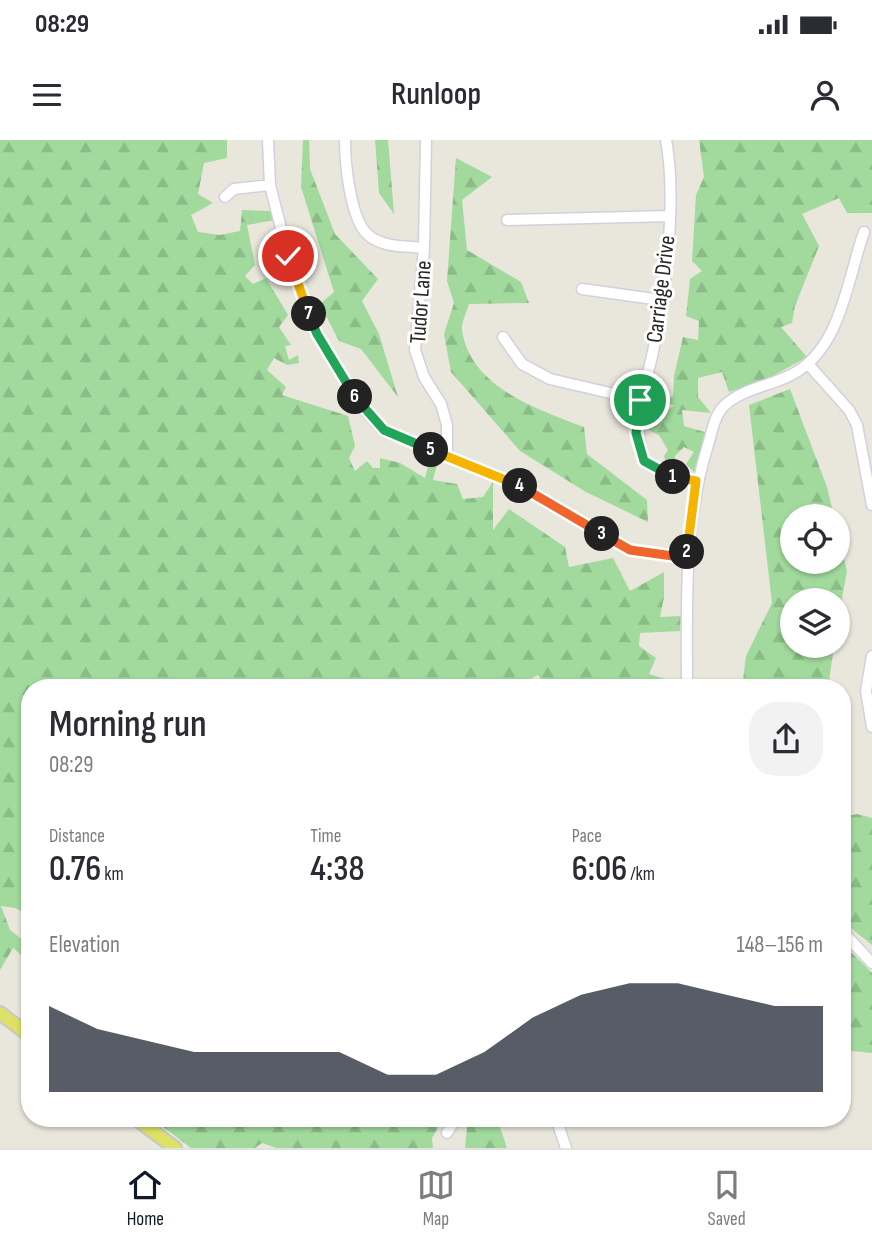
<!DOCTYPE html>
<meta charset="utf-8">
<style>
body{margin:0;font-family:"Sofia Sans Condensed",sans-serif;background:#f2f2f3;color:#2b2b33;height:100vh;display:flex;flex-direction:column;font-size:26px;white-space:nowrap}
*{box-sizing:border-box;margin:0}
p{font-size:23px;color:#7c7c81}
.icon{flex:none;width:38px;height:38px;fill:none;stroke:currentColor;stroke-width:2;stroke-linecap:round;stroke-linejoin:round}
.map{position:relative;flex:1;overflow:hidden}
.sheet{position:absolute;left:21px;top:539px;width:830px;height:448px;display:flex;flex-direction:column;background:#fff;border-radius:28px;box-shadow:0 2px 5px #0004}
.sheet>*{flex:none}
.controls{position:absolute;left:780px;top:364px;display:grid;gap:14px}
.controls a{display:grid;place-items:center;width:70px;height:70px;border-radius:50%;background:#fff;box-shadow:0 2px 5px #0004;font-size:35px}
.pin{position:absolute;display:grid;place-items:center;width:60px;height:60px;color:#fff;margin:-30px;border:4px solid #fff;border-radius:50%;box-shadow:0 2px 7px #0007}
.km{position:absolute;width:35px;height:35px;margin:-18px;border-radius:50%;background:#222;color:#fff;font-size:19px;line-height:35px;text-align:center}
.round{display:grid;place-items:center;flex:none;width:74px;height:74px;border-radius:28px;background:#f2f2f3}
.headline{display:flex;align-items:center;justify-content:space-between;height:119px;padding:0 28px}
h1{font-size:38px;font-weight:600;line-height:52px}
.metrics{display:grid;grid-template-columns:repeat(3,1fr);gap:10px;height:119px;padding:7px 28px}
.metrics div{display:grid;align-content:center}
.metrics b{font-size:35px;font-weight:600}
.metrics small{font-size:19px;font-weight:400}
.metrics p{font-size:19px}
.chart{height:196px;padding:14px 28px}
.chart p{display:flex;justify-content:space-between}
.chart svg{width:100%;height:126px;margin-top:7px;fill:#111827;opacity:.7}
.status{display:flex;justify-content:space-between;align-items:center;height:49px;padding:0 35px;background:#fff;direction:ltr}
.status svg{height:19px;fill:currentColor}
header{display:flex;justify-content:space-between;align-items:center;height:91px;padding:0 28px;background:#fff;font-size:32px;font-weight:600}
.tab-bar{display:flex;justify-content:space-around;align-items:center;height:98px;border-top:2px solid #e1e1e2;background:#fff;font-size:19px;color:#7c7c81}
.tab-bar a{display:grid;justify-items:center;gap:4px}
.tab-bar .current{color:#111827}
.map>svg:first-child{display:block}
.forest{fill:url(#forest-firs)}
.lines{fill:none;stroke-linecap:round;stroke-linejoin:round}
.minor-casing{stroke:#d1d0df;stroke-width:13}
.major-casing{stroke:#c7c7c7;stroke-width:16}
.minor{stroke:#fff;stroke-width:10}
.major{stroke:#dde167;stroke-width:12}
.split-1-casing{stroke:#fff;stroke-width:14}
.split-2-casing{stroke:#fff;stroke-width:14}
.split-3-casing{stroke:#fff;stroke-width:14}
.split-4-casing{stroke:#fff;stroke-width:14}
.split-5-casing{stroke:#fff;stroke-width:14}
.split-6-casing{stroke:#fff;stroke-width:14}
.split-7-casing{stroke:#fff;stroke-width:14}
.split-8-casing{stroke:#fff;stroke-width:14}
.split-1{stroke:#22a559;stroke-width:9}
.split-2{stroke:#f5b400;stroke-width:9}
.split-3{stroke:#f0652b;stroke-width:9}
.split-4{stroke:#f0652b;stroke-width:9}
.split-5{stroke:#f5b400;stroke-width:9}
.split-6{stroke:#22a559;stroke-width:9}
.split-7{stroke:#22a559;stroke-width:9}
.split-8{stroke:#f5b400;stroke-width:9}
.labels{text-anchor:middle;stroke-width:6;stroke-linejoin:round;paint-order:stroke}
.street-label{font-size:23px;fill:#282828;stroke:#fff}
</style>
<div class="status"><b>08:29</b><svg viewBox="0 0 49 12"><path d="M0 12V9h3v3zM5 12V6h3v6zM10 12V3h3v9zM15 12V0h3v12zM26 1h20v11H26zM47 4h2v5h-2z"/></svg></div>
<header><svg class="icon" aria-label="menu" viewBox="0 0 24 24"><path d="M4 6h16M4 12h16M4 18h16"/></svg>Runloop<svg class="icon" aria-label="person" viewBox="0 0 24 24"><circle cx="12" cy="8" r="4"/><path d="M4 21q1-7 8-7t8 7"/></svg></header>
<div class="map">
<svg width="872" height="1008" viewBox="0 0 872 1008">
<defs>
<pattern id="forest-firs" width="22" height="20" patternUnits="userSpaceOnUse" patternTransform="scale(1.75)"><rect width="22" height="20" fill="#a1da9c"/><path d="M5 1l3.5 6h-7zM16 11l3.5 6h-7z" fill="#8bbb86"/></pattern>
</defs>
<rect width="100%" height="100%" fill="#e9e7db"/>
<path class="forest" d="M0,0h227v18l-23,5 -6,31 15,9 -22,12 7,17 22,3 20,-4 2,-21 31,1 2,9 -28,5 8,40 -10,11 8,8 13,-6 22,37 -9,12 12,18 -6,1 4,14 9,-5 1,8 -12,2 -13,-7 -7,12 19,17 -4,8 66,21 7,30 -6,12 6,13 12,-10 6,7h7v-10l20,5 25,15 5,-19 8,2 -5,19 24,4 6,15 20,-2 10,-15v48l16,-21 56,38 4,20 44,-9 17,33 34,-19v25l-4,20 21,-1 -1,15 -40,2 -1,13 17,12 -7,16 25,8 -27,-1 -1,7h-99l-9,-13 -12,6 1,7 -12,-3 -5,3h-480v227l-15,-7 -14,-2 9,24 19,15 -1,16 -15,-13 -13,22z
M303,0h6l1,29 25,65 43,45 -16,22 17,33 19,63 -37,-48 -22,-8 -19,-37 14,-12 -33,-105z
M375,0h13l6,74 -15,-21z
M699,0h173v73h-25l-8,-15 -37,16 17,32 -24,60 -3,17 -11,4 26,30 -43,24 -35,11 -7,-20 -24,6v19l13,16 -29,-3 2,16 24,7 -13,40 -9,-9 8,-12 -10,-5 -9,9v12l-7,1 -4,-13 4,-6 -9,-15 -10,-5v-7l25,-17 -10,-5 9,-5 1,-20 9,-39 15,3 1,-19 -13,-5 4,-37 12,-8 -10,-10 4,-66 8,-18z
M456,18l36,19 -30,23 5,50 54,32 8,21 -60,1c-2,8 -8,18 -7,26 8,57 75,79 122,97l3,27 60,46 1,22 -62,-30 -66,-41 -69,-79 -7,-38 10,-31 -7,-22z
M790,249l37,98 7,29h-41v46h45v-29l9,38 -9,49v-20h-45v46h41l-6,42h-86l4,-32 26,-53 -23,-198z
M857,674l15,4v127l-30,-24v-104z
M842,803l30,30v80l-30,-3z
M166,978h278l-12,20 1,10h-157l-14,-5 -7,5h-64l-29,-22z
M468,978h29l10,30h-42z"/>
<g class="lines">
<defs>
<path id="minor" d="M268,0l2,45 18,71 29,78 42,70 25,27 136,55 110,64 56,8
M345,0c0,23 5,77 22,94 15,14 39,12 57,14
M426,0l-2,108 -9,102 9,27 17,27 6,21v31
M666,0c11,58 0,149 -12,207 -9,45 -23,67 -10,114l23,15 29,5
M225,57l9,-8 36,-4
M507,80l162,-4
M582,149l79,11
M503,197l19,27 28,15 90,21
M808,224l41,46 8,15 15,80
M872,516l-6,35 6,36
M687,548c0,-82 -4,-164 21,-243 4,-13 6,-29 16,-39 17,-17 46,-20 67,-31 50,-25 56,-95 73,-143
M842,791l30,32
M556,978l10,30
M447,993l9,-15"/>
<path id="major" d="M0,873l30,23
M135,978l40,30"/>
</defs>
<use href="#minor" class="minor-casing"/>
<use href="#major" class="major-casing"/>
<use href="#minor" class="minor"/>
<use href="#major" class="major"/>
</g>
<g class="lines">
<defs>
<path id="split-1" d="M640,260l-4,33 8,28 29,16"/>
<path id="split-2" d="M673,337l23,4 -9,71"/>
<path id="split-3" d="M602,394l28,16 57,8v-6"/>
<path id="split-4" d="M520,346l82,48"/>
<path id="split-5" d="M431,310l89,36"/>
<path id="split-6" d="M355,257l29,33 47,20"/>
<path id="split-7" d="M309,174l8,20 38,63"/>
<path id="split-8" d="M288,116l21,58"/>
</defs>
<use href="#split-1" class="split-1-casing"/>
<use href="#split-2" class="split-2-casing"/>
<use href="#split-3" class="split-3-casing"/>
<use href="#split-4" class="split-4-casing"/>
<use href="#split-5" class="split-5-casing"/>
<use href="#split-6" class="split-6-casing"/>
<use href="#split-7" class="split-7-casing"/>
<use href="#split-8" class="split-8-casing"/>
<use href="#split-1" class="split-1"/>
<use href="#split-2" class="split-2"/>
<use href="#split-3" class="split-3"/>
<use href="#split-4" class="split-4"/>
<use href="#split-5" class="split-5"/>
<use href="#split-6" class="split-6"/>
<use href="#split-7" class="split-7"/>
<use href="#split-8" class="split-8"/>
</g>
<g class="labels">
<g class="street-label">
<text transform="translate(660 149) rotate(-83)" y="8">Carriage Drive</text>
<text transform="translate(420 162) rotate(-86)" y="8">Tudor Lane</text>
</g>
</g>
</svg>
<div class="controls">
<a><svg class="icon" aria-label="locate" viewBox="0 0 24 24"><circle cx="12" cy="12" r="6"/><path d="M12 2v4M12 18v4M2 12h4M18 12h4"/></svg></a>
<a><svg class="icon" aria-label="layers" viewBox="0 0 24 24"><path d="M12 4l9 5-9 5-9-5zM3 14l9 5 9-5"/></svg></a>
</div>
<div class="pin" style="left:640px;top:260px;background:#1e9e55"><svg class="icon" aria-label="arrive" viewBox="0 0 24 24"><path d="M6 21V4h12l-3 4 3 4H6"/></svg></div>
<div class="pin" style="left:288px;top:116px;background:#d93025"><svg class="icon" aria-label="check" viewBox="0 0 24 24"><path d="M5 12l5 5 9-10"/></svg></div>
<b class="km" style="left:673px;top:337px">1</b>
<b class="km" style="left:687px;top:412px">2</b>
<b class="km" style="left:602px;top:394px">3</b>
<b class="km" style="left:520px;top:346px">4</b>
<b class="km" style="left:431px;top:310px">5</b>
<b class="km" style="left:355px;top:257px">6</b>
<b class="km" style="left:309px;top:174px">7</b>
<section class="sheet">
<div class="headline"><div><h1>Morning run</h1><p>08:29</p></div><a class="round"><svg class="icon" aria-label="share" viewBox="0 0 24 24"><path d="M12 15V3M7 8l5-5 5 5M5 13v7h14v-7"/></svg></a></div>
<div class="metrics">
<div><p>Distance</p><b>0.76<small> km</small></b></div>
<div><p>Time</p><b>4:38</b></div>
<div><p>Pace</p><b>6:06<small> /km</small></b></div>
</div>
<div class="chart"><p><span>Elevation</span>148–156 m</p>
<svg viewBox="0 0 160 44" preserveAspectRatio="none"><path d="M0 44V14L10 22L20 26L30 30L40 30L50 30L60 30L70 38L80 38L90 30L100 18L110 10L120 6L130 6L140 10L150 14L160 14V44z"/></svg>
</div>
</section>
</div>
<nav class="tab-bar">
<a class="current"><svg class="icon" aria-label="home" viewBox="0 0 24 24"><path d="M3 11l9-7 9 7M6 9v11h12V9"/></svg>Home</a>
<a><svg class="icon" aria-label="map" viewBox="0 0 24 24"><path d="M3 6l6-2 6 2 6-2v14l-6 2-6-2-6 2zM9 4v14M15 6v14"/></svg>Map</a>
<a><svg class="icon" aria-label="saved" viewBox="0 0 24 24"><path d="M7 4h10v16l-5-4-5 4z"/></svg>Saved</a>
</nav>
